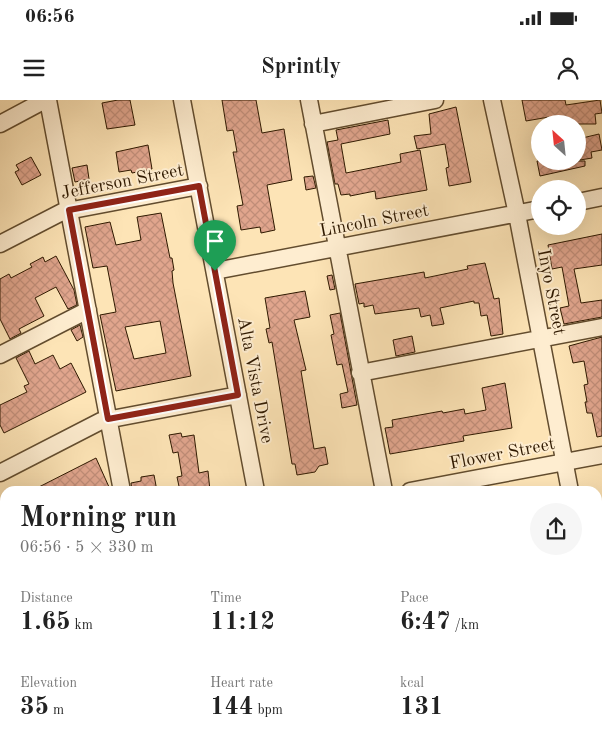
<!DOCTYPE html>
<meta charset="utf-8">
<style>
body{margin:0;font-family:"Old Standard TT",serif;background:#f6f6f6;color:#222;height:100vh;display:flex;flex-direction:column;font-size:19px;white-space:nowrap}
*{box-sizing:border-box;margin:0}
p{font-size:16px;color:#767676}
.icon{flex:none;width:28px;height:28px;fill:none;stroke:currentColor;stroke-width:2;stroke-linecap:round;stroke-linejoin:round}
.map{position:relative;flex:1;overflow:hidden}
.sheet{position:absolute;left:0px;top:386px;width:602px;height:266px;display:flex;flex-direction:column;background:#fff;border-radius:15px 15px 0 0;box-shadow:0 5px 20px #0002}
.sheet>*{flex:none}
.needle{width:32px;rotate:333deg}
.fabs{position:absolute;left:531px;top:15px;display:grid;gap:10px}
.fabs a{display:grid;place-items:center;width:55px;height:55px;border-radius:50%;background:#fff;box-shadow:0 5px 20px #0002;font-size:25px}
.pin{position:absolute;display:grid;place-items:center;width:42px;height:42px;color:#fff;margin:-51px -21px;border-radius:50% 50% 50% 0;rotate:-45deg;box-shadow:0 0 5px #0007}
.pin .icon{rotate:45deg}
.round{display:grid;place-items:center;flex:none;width:52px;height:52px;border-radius:26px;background:#f6f6f6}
.headline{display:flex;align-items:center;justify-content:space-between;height:85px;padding:0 20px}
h1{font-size:28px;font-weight:800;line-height:38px}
.metrics{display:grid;grid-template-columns:repeat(3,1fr);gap:8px;height:85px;padding:5px 20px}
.metrics div{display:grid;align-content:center}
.metrics b{font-size:25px;font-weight:800}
.metrics small{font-size:14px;font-weight:400}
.metrics p{font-size:14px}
.status{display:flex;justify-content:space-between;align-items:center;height:35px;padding:0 25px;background:#fff;direction:ltr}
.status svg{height:14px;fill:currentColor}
header{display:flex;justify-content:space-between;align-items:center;height:65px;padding:0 20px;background:#fff;font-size:22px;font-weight:800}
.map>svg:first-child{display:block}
.building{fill:url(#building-cross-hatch);stroke:#2f1900;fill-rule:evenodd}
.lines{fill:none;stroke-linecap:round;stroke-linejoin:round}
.minor-casing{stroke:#624c2e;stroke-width:19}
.minor{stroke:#feedd0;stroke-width:16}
.route-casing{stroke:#fff;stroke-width:10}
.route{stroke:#8f2418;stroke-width:6}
.labels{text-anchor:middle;stroke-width:4;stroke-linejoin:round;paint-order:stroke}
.street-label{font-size:18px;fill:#2f1900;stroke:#feedd0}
</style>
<div class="status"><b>06:56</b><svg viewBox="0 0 49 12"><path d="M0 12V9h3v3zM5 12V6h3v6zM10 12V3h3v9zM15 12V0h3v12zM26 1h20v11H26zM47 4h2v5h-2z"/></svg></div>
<header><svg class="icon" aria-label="menu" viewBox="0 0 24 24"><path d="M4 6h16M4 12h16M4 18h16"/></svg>Sprintly<svg class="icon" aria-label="person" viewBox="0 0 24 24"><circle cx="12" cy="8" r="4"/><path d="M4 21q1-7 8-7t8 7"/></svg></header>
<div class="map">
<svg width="602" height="652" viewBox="0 0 602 652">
<defs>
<pattern id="building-cross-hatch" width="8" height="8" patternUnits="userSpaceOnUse" patternTransform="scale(1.25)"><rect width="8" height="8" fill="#e0a58d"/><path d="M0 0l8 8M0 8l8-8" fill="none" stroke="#c08d78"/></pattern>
</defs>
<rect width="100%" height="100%" fill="#fde4b6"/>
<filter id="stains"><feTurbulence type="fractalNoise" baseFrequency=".004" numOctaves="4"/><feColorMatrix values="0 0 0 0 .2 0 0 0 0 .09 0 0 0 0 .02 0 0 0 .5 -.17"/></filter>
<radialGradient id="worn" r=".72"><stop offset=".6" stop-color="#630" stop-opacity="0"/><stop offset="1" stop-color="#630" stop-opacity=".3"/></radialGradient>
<path class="building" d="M118,0h12l5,25 -28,4 -5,-26z
M222,0h34l6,33 22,-4 8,51 -25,5 8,45 -14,3 -1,-6 -19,3 -4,-24 6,-1 -10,-53h4l-4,-22 -6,1z
M522,0h43l1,5 34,-5 2,13 -7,1 1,10h-46l-1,-7 -23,4z
M456,7l15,75 -22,4 -3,-18 3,-1 -4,-23 -28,5 -3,-13 17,-2 -2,-20z
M388,20l2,14 -49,10 5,29 55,-11 -1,-8 20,-4 7,40 -51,9 -1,-8 -25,5v-2l-9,1 -3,-11h-3l-8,-42 11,-2 -2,-10z
M599,34l3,16 -11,2 1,6 -12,2 -2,-21z
M148,45l4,24 -20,4 -1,-3 -12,2 -3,-20z
M31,57l10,18 -19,10 -7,-13 4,-2 -3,-5z
M537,61h48v5l-45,10z
M87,65l2,14 -14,3 -3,-14z
M313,76l3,12 -10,2 -2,-13z
M161,113l9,45h2l2,12 -2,1 1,12 18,93 -75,15 -16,-76 16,-3 -9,-46 -14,2 -8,-41 25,-5 6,23 25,-5 -4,-23zM160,221l6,32 -32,6 -9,-32z
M602,134v31l-28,4 7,34 21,-3v17l-38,7 -4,-16 9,-2 -7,-39 -10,2 -4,-24z
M56,156l18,34 3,15 -9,4 -12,-22 -21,11 9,18 -25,13 2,4 -11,6 -10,-20v-40l9,-5 2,4 21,-11 -2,-3 13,-7 2,5z
M485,163l9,36 5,-1 4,36 -12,2 -4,-21 -6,1 -2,-13h-5v-2l-34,7 4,16 -12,2 -2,-11 -9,2 -2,-9 -44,6 -2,-9 -9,2v-4l-5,1 -4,-20 69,-12 1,6 43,-9 -1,-3z
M332,175l3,14 -5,1 -3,-14z
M305,191l5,26 -16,3 12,50 -5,1 13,78 11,-2 3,17 -9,2 -4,6 -18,3 -2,-11h-3l-20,-122 -3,1 -3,-14 4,-1 -5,-30z
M340,213l17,92 -15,3 -2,-14 8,-2 -6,-28 -5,1 -6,-30 3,-1 -4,-19z
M80,225l3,12 -6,4 -6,-11z
M412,236l3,16 -19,4 -3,-16z
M602,237v99l-5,1 -5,-24h-5l-2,-11h2l-3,-17 4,-1 -4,-23 -11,2 -4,-17z
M29,251l6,13 18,-9 7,14 11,-6 15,29 -82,41 -4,-8v-20l27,-13 -3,-6 5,-2 -13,-26z
M505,283l7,45 -49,8 1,5 -74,13 -5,-26 8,-1 -1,-7 50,-9 1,2 21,-4 1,5 21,-4 -4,-22z
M181,333l1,4 12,-2 5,38 9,-2 2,20h-30l-3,-14 5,-1 -4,-24 -5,1 -4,-18z
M96,358l13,29 -8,4h-70z
M154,375l3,16h-25l-1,-8 10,-2v-4z"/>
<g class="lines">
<defs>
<path id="minor" d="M48,0l74,391
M182,0l74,391
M309,0l75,391
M492,0l25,114 53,277
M0,24l45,-24
M313,24l122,-24
M578,102l24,-5
M0,144l62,-32 137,-26
M215,171l325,-62
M0,255l88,-45
M360,273l242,-46
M0,373l101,-52 137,-26
M410,391l192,-36
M0,483l5,-3
M598,484l4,-1
M0,520l5,10
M598,538l4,24
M0,601l5,-2
M598,614h4
M65,648l2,4
M170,648l1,4
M305,648l1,4
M115,652l9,-4
M399,652l24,-4"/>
</defs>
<use href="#minor" class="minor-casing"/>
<use href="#minor" class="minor"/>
</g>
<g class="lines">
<defs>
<path id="route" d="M199,86l39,209 -130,24 -39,-209z"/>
</defs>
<use href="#route" class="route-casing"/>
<use href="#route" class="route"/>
</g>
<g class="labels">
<g class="street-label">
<text transform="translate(122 81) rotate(-11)" y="6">Jefferson Street</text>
<text transform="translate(374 120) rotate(-11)" y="6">Lincoln Street</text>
<text transform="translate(552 192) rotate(79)" y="6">Inyo Street</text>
<text transform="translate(256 280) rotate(79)" y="6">Alta Vista Drive</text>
<text transform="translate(502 353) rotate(-11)" y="6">Flower Street</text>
</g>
</g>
<rect width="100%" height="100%" filter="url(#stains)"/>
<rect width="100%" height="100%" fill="url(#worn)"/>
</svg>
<div class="fabs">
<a><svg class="needle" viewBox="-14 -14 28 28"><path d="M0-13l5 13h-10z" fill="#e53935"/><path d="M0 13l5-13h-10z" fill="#767676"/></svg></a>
<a><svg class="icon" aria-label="locate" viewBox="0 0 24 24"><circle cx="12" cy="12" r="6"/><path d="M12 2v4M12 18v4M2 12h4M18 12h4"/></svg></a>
</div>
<div class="pin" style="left:215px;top:171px;background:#1e9e55"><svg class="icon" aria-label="arrive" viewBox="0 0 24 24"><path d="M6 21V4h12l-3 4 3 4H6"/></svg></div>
<section class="sheet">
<div class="headline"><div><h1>Morning run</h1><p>06:56 · 5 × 330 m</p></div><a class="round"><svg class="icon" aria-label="share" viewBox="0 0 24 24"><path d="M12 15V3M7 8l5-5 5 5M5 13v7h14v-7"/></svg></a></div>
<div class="metrics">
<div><p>Distance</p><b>1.65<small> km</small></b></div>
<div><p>Time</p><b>11:12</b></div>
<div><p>Pace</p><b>6:47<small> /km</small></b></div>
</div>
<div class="metrics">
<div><p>Elevation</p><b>35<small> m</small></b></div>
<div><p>Heart rate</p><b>144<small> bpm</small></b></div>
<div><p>kcal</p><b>131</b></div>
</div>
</section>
</div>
